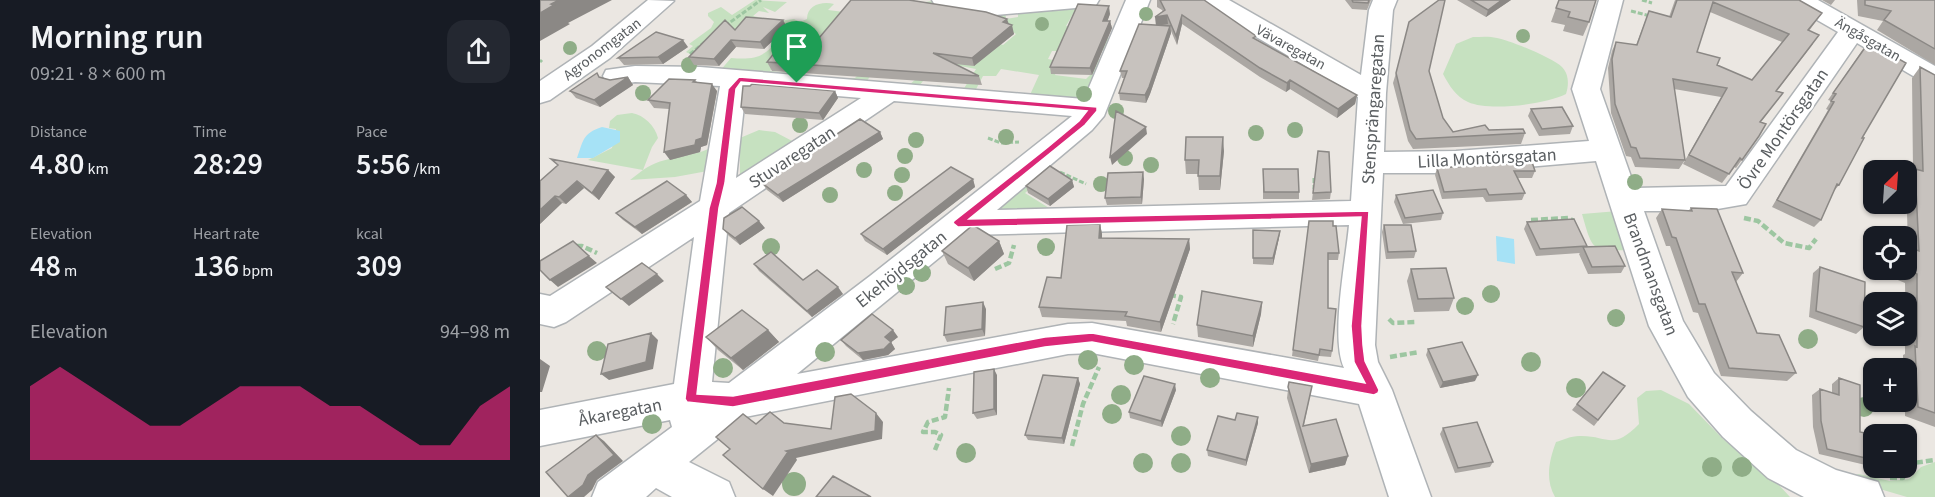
<!DOCTYPE html>
<meta charset="utf-8">
<style>
body{margin:0;font-family:"Source Sans 3",sans-serif;background:#242831;color:#f1f3f6;height:100vh;display:flex;flex-direction:column;font-size:22px;white-space:nowrap}
*{box-sizing:border-box;margin:0}
p{font-size:20px;color:#9ea1a6}
.icon{flex:none;width:33px;height:33px;fill:none;stroke:currentColor;stroke-width:2;stroke-linecap:round;stroke-linejoin:round}
.map{position:relative;flex:1;overflow:hidden}
.sheet{display:flex;flex-direction:column;background:#171b24;width:540px}
.sheet>*{flex:none}
.needle{width:39px;rotate:25deg}
.buttons{position:absolute;left:1323px;top:160px;display:grid;gap:12px}
.buttons a{display:grid;place-items:center;width:54px;height:54px;border-radius:12px;background:#171b24;box-shadow:0 2px 4px #0004;font-size:30px}
.pin{position:absolute;display:grid;place-items:center;width:51px;height:51px;color:#fff;margin:-62px -26px;border-radius:50% 50% 50% 0;rotate:-45deg;box-shadow:0 0 6px #0007}
.pin .icon{rotate:45deg}
.round{display:grid;place-items:center;flex:none;width:63px;height:63px;border-radius:18px;background:#242831}
.headline{display:flex;align-items:center;justify-content:space-between;height:102px;padding:0 30px}
h1{font-size:33px;font-weight:600;line-height:45px}
.stats{display:grid;grid-template-columns:repeat(3,1fr);gap:9px;height:102px;padding:6px 30px}
.stats div{display:grid;align-content:center}
.stats b{font-size:30px;font-weight:600}
.stats small{font-size:16px;font-weight:400}
.stats p{font-size:16px}
.chart{height:168px;padding:12px 30px}
.chart p{display:flex;justify-content:space-between}
.chart svg{width:100%;height:108px;margin-top:6px;fill:#db2777;opacity:.7}
main{display:flex;flex:1;min-height:0}
.map>svg:first-child{display:block}
.green{fill:#c6e1c0}
.water{fill:#a6e2f6}
.lines{fill:none;stroke-linecap:round;stroke-linejoin:round}
.minor-casing{stroke:#afb3b6;stroke-width:3}
.path-far1{stroke:#9dc6a1;stroke-width:3;stroke-dasharray:5 2;stroke-linecap:butt}
.path{stroke:#9dc6a1;stroke-width:4.5;stroke-dasharray:7 3;stroke-linecap:butt}
.minor{fill:#fff;fill-rule:evenodd}
.tree{fill:#8fad87}
.wall{fill:#aba7a3;fill-rule:evenodd}
.shaded-wall{fill:#8b8885}
.building{fill:#c7c2be;stroke:#8b8885;stroke-width:1.5;fill-rule:evenodd}
.route{fill:#db2777;stroke:#fff;stroke-width:1.5;fill-rule:evenodd}
.labels{text-anchor:middle;stroke-width:5;stroke-linejoin:round;paint-order:stroke}
.far-street-label{font-size:15px;fill:#5a5e61;stroke:#fff}
.street-label{font-size:18px;fill:#5a5e61;stroke:#fff}
</style>
<main>
<section class="sheet">
<div class="headline"><div><h1>Morning run</h1><p>09:21 · 8 × 600 m</p></div><a class="round"><svg class="icon" aria-label="share" viewBox="0 0 24 24"><path d="M12 15V3M7 8l5-5 5 5M5 13v7h14v-7"/></svg></a></div>
<div class="stats">
<div><p>Distance</p><b>4.80<small> km</small></b></div>
<div><p>Time</p><b>28:29</b></div>
<div><p>Pace</p><b>5:56<small> /km</small></b></div>
</div>
<div class="stats">
<div><p>Elevation</p><b>48<small> m</small></b></div>
<div><p>Heart rate</p><b>136<small> bpm</small></b></div>
<div><p>kcal</p><b>309</b></div>
</div>
<div class="chart"><p><span>Elevation</span>94–98 m</p>
<svg viewBox="0 0 160 44" preserveAspectRatio="none"><path d="M0 44V14L10 6L20 14L30 22L40 30L50 30L60 22L70 14L80 14L90 14L100 22L110 22L120 30L130 38L140 38L150 22L160 14V44z"/></svg>
</div>
</section>
<div class="map">
<svg width="1395" height="497" viewBox="0 0 1395 497">
<rect width="100%" height="100%" fill="#ebe7e2"/>
<path class="green" d="M215,0l32,2 -12,10 -12,-5 6,6 -10,-2 -6,5 25,5 16,-2 6,3 7,-3c0,-14 15,-18 27,-15l-6,6 24,3 80,-12 11,3 27,29 33,12 13,-11 -22,-13 11,-10 1,8 12,-2v-8l79,-6 -5,9h-18l-8,14c16,2 29,11 45,12l1,11 -22,3 -38,-1 -4,8 10,2 3,-3 -6,17 31,4 5,-5 4,-15 10,1 -16,41 -60,-4 10,-22 -38,-6 -5,7h-13l-9,17 -38,-5 1,-3 26,5 13,-21 -26,-5 -9,-7 -24,32 -8,-4 7,-6 -35,-18 -17,24 -18,-2 3,-5h6l4,-4c-14,-14 -41,-48 -62,-37l1,3c-8,10 -19,20 -28,31l20,2 -4,5 -67,-6 12,-14c25,2 36,-1 49,-23l-20,-1 -60,28 -5,8 -12,-2v-4l11,-8 -8,-4 7,-6 -4,-2 22,-16 3,-6 -6,-6v-3l13,-6 11,8z
M933,37c8,0 16,-1 24,1 12,2 56,20 65,29 7,7 7,18 4,27 -20,10 -76,18 -98,8 -12,-5 -19,-17 -25,-28l13,-30z
M92,113c12,2 23,13 26,25l-6,9 -9,23c21,-15 50,-12 72,-24l-2,24 -38,7 -45,3 13,-10 -55,-10 24,-12 4,-19 -7,-1 1,-7 7,-6z
M219,130l16,2 21,11 -56,34v-39z
M499,167l10,6 -24,20 24,15 -5,3 -43,6 -7,-10z
M1078,211l13,39c-40,1 -38,2 -49,-36z
M1121,390l28,14 34,35 45,34 22,24h-235c-10,-18 -6,-36 1,-55 7,-2 15,-6 23,-6 30,-1 32,16 60,-12l-2,-26 9,-7z
M1395,462v35h-28l-51,-15v-7l3,-1 31,7 19,-2 12,-12z"/>
<path class="water" d="M62,127l18,4v11l-27,16h-16c6,-16 5,-25 25,-31z
M956,236l18,3 1,25 -18,-3z"/>
<g class="lines">
<defs>
<path id="minor" d="M108,0l26,1 -64,57 -60,42 -10,3v-22l52,-35z
M392,0h167l-3,5 -9,2 -103,9 -49,-11z
M586,0h24l-46,116 -12,14 -95,80 354,-9 7,-104 -156,-92 -3,-5h30l132,75 8,-65 4,-10h24l-4,10 -7,83 -2,59 72,-1 133,-10 -17,-52 27,-89h24l-23,89 35,99 91,-2 112,-154 -47,-27 -3,-5h30l117,66v20l-10,-3 -68,-40 -111,161 -40,7h-62l39,110 31,52 37,38 45,39 40,20 42,12 6,15h-80l-36,-19 -45,-41 -35,-40 -39,-71 -53,-165 -140,12h-73l-8,172 3,17 14,28 39,107h-42l-30,-93 -267,-51 -24,1 -323,63 -56,45 40,20 6,15h-63l-16,-9 -10,9h-54l6,-15 74,-55 -2,-7 -130,26v-36l134,-26 20,-147 -128,85 -12,5 -14,-3v-30l10,2 150,-95 20,-115 -85,-4 -19,3 -10,-3 -3,-6 3,-6 29,-4 65,1 384,32zM206,88l115,10 -125,80zM354,101l178,15 -202,160 -141,107 -17,-1 17,-169zM809,225c-3,35 -19,112 -5,143l-252,-45 -24,1 -271,50 170,-139z"/>
</defs>
<use href="#minor" class="minor-casing"/>
<path class="path-far1" d="M1102,0l10,3
M1091,11l19,5
M185,26l36,-26
M150,54l17,-14
M0,62l2,-2
M448,138l13,5 18,-1
M520,172l26,12
M774,178v11"/>
<path class="path" d="M1204,218l14,3 26,22 25,5 7,-9
M991,220l37,-2 6,3
M36,246h6l15,7
M455,269l14,-6 5,-18
M629,295l12,2 -8,27
M849,319l4,4 23,-1
M850,357l29,-5
M532,446l11,-42 16,-37
M395,450l6,-15 -6,-3h-12l5,-10 17,-5 4,-29
M1366,464l29,-4
M1350,478h13l1,-10"/>
<use href="#minor" class="minor"/>
</g>
<g class="tree">
<circle cx="606" cy="14" r="7"/>
<circle cx="502" cy="24" r="7"/>
<circle cx="983" cy="36" r="7"/>
<circle cx="30" cy="48" r="7"/>
<circle cx="149" cy="65" r="8"/>
<circle cx="103" cy="93" r="8"/>
<circle cx="544" cy="94" r="8"/>
<circle cx="576" cy="111" r="8"/>
<circle cx="260" cy="125" r="8"/>
<circle cx="755" cy="130" r="8"/>
<circle cx="716" cy="133" r="8"/>
<circle cx="466" cy="137" r="8"/>
<circle cx="376" cy="140" r="8"/>
<circle cx="365" cy="156" r="8"/>
<circle cx="585" cy="158" r="8"/>
<circle cx="611" cy="165" r="8"/>
<circle cx="324" cy="170" r="8"/>
<circle cx="362" cy="175" r="8"/>
<circle cx="1095" cy="182" r="8"/>
<circle cx="561" cy="184" r="8"/>
<circle cx="355" cy="193" r="8"/>
<circle cx="290" cy="195" r="8"/>
<circle cx="231" cy="247" r="9"/>
<circle cx="506" cy="247" r="9"/>
<circle cx="382" cy="273" r="9"/>
<circle cx="366" cy="286" r="9"/>
<circle cx="951" cy="294" r="9"/>
<circle cx="925" cy="306" r="9"/>
<circle cx="1076" cy="318" r="9"/>
<circle cx="1268" cy="339" r="10"/>
<circle cx="57" cy="351" r="10"/>
<circle cx="285" cy="352" r="10"/>
<circle cx="548" cy="360" r="10"/>
<circle cx="991" cy="362" r="10"/>
<circle cx="594" cy="365" r="10"/>
<circle cx="183" cy="368" r="10"/>
<circle cx="670" cy="378" r="10"/>
<circle cx="1036" cy="388" r="10"/>
<circle cx="581" cy="395" r="10"/>
<circle cx="1324" cy="407" r="10"/>
<circle cx="572" cy="414" r="10"/>
<circle cx="112" cy="424" r="10"/>
<circle cx="641" cy="436" r="10"/>
<circle cx="426" cy="453" r="10"/>
<circle cx="603" cy="463" r="10"/>
<circle cx="641" cy="463" r="10"/>
<circle cx="1172" cy="467" r="10"/>
<circle cx="1202" cy="467" r="10"/>
<circle cx="254" cy="484" r="12"/>
</g>
<path class="wall" d="M617,0h47l52,39 101,56 -2,9 -18,14 -47,-29 -4,3 -26,-15 -78,-53 -5,21 -6,-14v2l-21,61 -4,9 -26,-3 -1,-7 6,-15h-3l-2,-7 36,-46 7,-13 -1,-2 -5,-3z
M805,0h26l-4,10 -15,-1z
M917,0h54l-25,17z
M1019,0l30,22 -6,14 -20,-5 2,-6 -14,-3z
M1135,0h124l23,13 -13,18 4,13 -36,47 6,2 -22,29 -2,14 -23,32 -2,-1 -12,16 -39,-19 38,-67 -47,-8 11,71 -6,9 -44,-2 -4,-10 -5,-1 -15,-43 -3,-45 4,-17 4,-9 20,3 13,-34 20,6zM1170,12l72,30 -30,38 -35,-15 -20,-13z
M1282,0h13l-4,5z
M1317,0h78v65l-58,-35 6,-9 -25,-5z
M377,1l92,23 5,10 -40,32 -19,-2 24,12 3,9 -210,-14 -5,-9 47,-18z
M570,14l-3,7h3l2,7 -20,47 -41,-1 -1,-7z
M247,27l-23,22 -28,-2 -17,19 -25,-1 -5,-8 46,-27z
M148,47l-25,17 -39,1 -6,-7z
M1323,49l-1,89 -23,47 -5,6 -13,29 -7,7 -42,-20 56,-97 -2,-1 5,-8 -3,-1z
M1380,67l15,8v352l-30,-11v-14h1v-33h-3v-14l2,-1v-18h1l-1,-53 -24,-10 1,-3h24v-24l2,1 -2,-69 7,-7 -1,-93z
M889,71l14,47 10,14 36,-2 36,3 -4,11 -108,5 -5,-8 -15,-58 3,-10z
M60,77l10,3 18,-3 5,8 -33,22 -24,-9 -6,-7z
M155,80l2,2 20,9 -10,54 -6,2 -1,5 -30,8 -1,-51 -15,-1 -6,-8z
M295,91l3,7 -15,22 -78,-6 -4,-7z
M991,109l42,17 -3,8 -31,2 -11,-20z
M340,132l3,7 -100,63 -16,-12 -5,-7z
M684,151l-4,39h-21l-1,-16h-12l-1,-14z
M778,151l13,41 -1,7 -18,1z
M11,159l57,11 7,7 -16,23 -15,-12 -18,16 -4,-1 -22,21 18,-59z
M897,168l98,3 -3,7h-14l7,15 -3,7 -36,2 -3,-5 -41,2 -7,-24z
M723,169l36,23v7h-36z
M433,179l2,8 -88,68 -22,-14 -4,-7z
M604,179l-2,25 -35,1 -2,-7z
M532,180l2,7 -24,19 -22,-13 -2,-7z
M146,195l6,7 -50,32 -19,-14 -7,-7z
M856,195l47,18 -2,7 -38,4 -9,-22z
M1151,208l52,65 -7,9 21,51 39,40 -9,8 -66,-5 -23,-63 -5,-1 -23,-66h-4l-10,-28 6,-9 26,2z
M769,221l24,5 6,27 -1,7h-10v48l4,43 -1,6 -12,-1 -1,5 -26,-5z
M987,222l60,24v1l38,19 -4,7 -33,1 -9,-20 1,-1 -44,3 -12,-27z
M560,224l2,10v4l87,1 1,10 -29,83 -34,-6 -1,-5 -84,-4 -3,-10 22,-29z
M844,225l32,26 -2,7 -28,1 -4,-27z
M225,228l-25,17 -11,-9 -6,-7z
M713,230l27,1 -1,7 -6,27 -20,-1z
M459,241l5,13 -30,27 -26,-17 -6,-13z
M214,264l49,16 40,14 -31,23 -53,-46z
M1280,267l44,60 -8,7 -47,-17 4,-44z
M871,269l43,29 -5,13 -35,1 -7,-31z
M722,302l-1,12 -8,33 -55,-10 -1,-12z
M446,309l-1,27 -38,6 -3,-7z
M228,330l11,12 -36,28 -25,-20 -12,-13z
M358,337l-7,5 4,7 -7,6 -25,5 -17,-14 -5,-6z
M888,349l47,32 -35,7 -14,-33z
M1063,372l22,14 -31,40 -22,-16z
M457,375v40l-20,4 -4,-6z
M538,378l2,6 -16,60 -36,-4 -3,-5z
M1299,378l21,54 14,3v32l-55,-13 -6,-27 -1,-32 8,-6 12,4v-9z
M749,382l23,4 -8,39 44,31 -3,9 -36,8 -22,-75z
M636,390l-14,37 -32,-9 -1,-6z
M718,417v6l-12,43 -38,-10 -1,-6 28,-30z
M903,428l50,34 -3,5 -35,6 -15,-39z
M1336,468h33l-9,6z"/>
<path class="shaded-wall" d="M19,0h53l-44,23 2,1 -30,17v-28l11,-9z
M962,0h9l-25,17 2,-7z
M569,6l1,8 -5,14 -2,-7z
M627,15l1,9 -12,2 -1,-9z
M642,15v9l-5,21 -1,-9z
M467,19l3,8 2,-2 2,9 -40,32 -2,-8 31,-36z
M243,20l4,7 -23,22 -4,-7z
M570,21l2,7 -20,47 -2,-7z
M630,26l1,7 -21,61 -4,9 -1,-8z
M143,40l5,7 -25,17 -5,-7z
M191,40l5,7 -17,19 -5,-7z
M88,77l5,8 -33,22 -6,-7z
M750,80v9l-4,3 1,-9z
M172,84l5,7 -10,54 -6,2 -1,5 -30,8 -6,-8 32,-12z
M295,91l3,7 -15,22 -4,-7z
M817,95l-2,9 -18,14 1,-9z
M606,127l1,7 -35,31 -2,-8z
M340,132l3,7 -100,63 -5,-7z
M683,137l1,14 -4,39v-14z
M68,170l7,7 -16,23 -7,-7z
M603,172l1,7 -2,25 -1,-7z
M433,179l2,8 -88,68 -4,-6z
M532,180l2,7 -24,19 -2,-7z
M37,181l7,7 -18,16 -7,-7z
M146,195l6,7 -50,32 -7,-7z
M15,196l7,7 -22,21v-14z
M219,221l6,7 -25,17 -5,-7z
M560,224l2,10v14l-3,-10z
M740,231l-1,7 -6,27v-7z
M649,239l1,10 -29,83 -1,-10z
M459,241l5,13 -30,27 -6,-13z
M49,256l8,7 -39,24 -8,-7z
M117,274l7,7 -35,25 -8,-7z
M298,287l5,7 -31,23 -5,-6z
M443,302l3,7 -1,27 -3,-7z
M722,302l-1,12 -8,33v-11z
M228,330l11,12 -36,28 -12,-12z
M353,330l5,7 -9,7 -4,-7z
M111,333l7,7 -5,29 -44,11 -8,-6z
M351,342l4,7 -7,6 -25,5 -5,-7z
M0,359l10,7 -8,26h-2z
M454,369l3,6v40l-3,-6z
M938,375l-3,6 -35,7 3,-6z
M538,378l2,6 -16,60 -2,-6z
M635,384l1,6 -14,37 -1,-6z
M336,413l7,9 -1,17 -86,19 1,2 -24,36 -10,-7 23,-38z
M718,417v6l-12,43v-6z
M56,435l8,6 19,20 -26,19 -5,10 -8,7h-16z
M808,456l-3,9 -36,8 2,-9z"/>
<path class="building" d="M0,0h19l-8,4 3,1 -14,8z
M311,0h58l77,12 21,7 -4,3 9,3 -40,33 -39,-5 46,23 -212,-14 16,-20 31,2z
M620,0h44l52,36 -3,2 104,57 -19,14 -48,-29 -3,3 -27,-15 -78,-53 -6,21 -9,-21 -12,2 10,-7z
M812,0h17l-1,3 -15,-1z
M899,0h6l-16,71 14,47 10,14 32,-7 4,5 34,-1 2,4 -109,6 -6,-9 -14,-57 13,-51z
M931,0h31l-14,10z
M1019,0h37l-7,22 -21,-5 2,-5 -14,-4z
M1137,0h122l23,13 -14,17 11,5 -43,56 7,2 -23,29 6,2 -7,12 -17,24 -2,-2 -11,16 -40,-19 38,-67 -54,-9 12,81 -45,-2 -4,-10 -5,-1 -16,-43 -3,-45 4,-17 21,3 12,-34 22,6zM1173,2l76,32 -37,46 -35,-15 3,-7 -23,-6z
M1325,0h70v49l-51,-29 7,-9 -26,-6z
M538,4l31,2 -6,15h7l-20,47 -40,-1z
M206,17l37,3 -23,22 -29,-2 -17,19 -25,-2 36,-37 10,10z
M599,24l31,2 -21,61 -4,8 -26,-2 8,-22h-7z
M116,32l27,8 -25,17 -40,1z
M1329,42l37,21 -44,75h2l-25,47 -2,-1 -16,36 -44,-20 57,-98 -3,-1 5,-7 -3,-1z
M1380,67l15,8v338l-17,-6 -3,-61 2,1v-73l-11,-5v-23l13,5 -4,-82 8,2z
M57,73l2,4 11,3 18,-3 -34,23 -24,-9z
M129,79l26,1 -2,2 19,2 -10,54 -6,2 -1,5 -31,7 6,-49 -22,-3z
M212,84l83,7 -16,22 -78,-6 2,-21h7z
M1022,107l11,19 -31,3 -11,-20z
M576,111l30,16 -36,30z
M320,119l20,13 -102,63 -16,-12z
M646,137h37l-3,39h-22l1,-16h-14z
M778,151l11,1 2,40 -18,1z
M11,159l57,11 -16,23 -15,-12 -18,16 -4,-1 -15,14v-29l18,-16z
M992,162l3,9h-21l11,22 -36,2 -3,-6 -42,3 -7,-24z
M510,166l22,14 -24,19 -22,-13z
M411,167l22,12 -90,70 -22,-15z
M723,169h35l1,23h-35z
M603,172l-2,25 -36,1 3,-25z
M127,181l19,14 -51,32 -19,-14z
M893,190l10,23 -38,5 -9,-23z
M202,207l17,14 -24,17 -12,-9 1,-11z
M1151,208l26,1 26,64 -11,-1 25,61 22,2 17,38 -67,-5 -24,-64h-6l-23,-66 -4,-1 -10,-28 30,2z
M1034,219l13,27 -47,3 -13,-27z
M769,221h24v5h3l3,27h-11v55l8,1 -4,42 -12,-2 -1,6 -26,-5z
M560,224l-1,14 90,1 -29,83 -35,-6 2,-4 -88,-5 8,-30 14,1 6,-53z
M433,225l26,16 -31,27 -26,-17z
M844,225h27l5,26 -28,1z
M713,230l27,1 -7,27h-20z
M33,241l16,15 -39,24 -10,-10v-9z
M1075,246l10,20 -33,1 -9,-20z
M231,252l32,28 14,-10 21,17 -31,24 -53,-47z
M102,263l15,11 -36,25 -15,-12z
M1280,267l45,15 -1,45 -48,-16z
M906,268l8,30 -36,1 -7,-30z
M662,291l60,11 -9,34 -56,-11z
M443,302l-1,27 -38,6 2,-28z
M202,310l26,20 -37,28 -25,-21z
M332,314l21,16 -8,7 6,5 -7,7 -26,4 -17,-13z
M111,333l-5,29 -45,12 7,-30z
M922,342l16,33 -35,7 -15,-33z
M454,369v40l-21,4 1,-41z
M1063,372l22,14 -27,34 -21,-16z
M503,375l35,3 -16,60 -37,-3z
M604,376l31,8 -14,37 -32,-9z
M1299,378l21,7v47l14,3v25l-47,-11 -6,-28 -1,-32 19,6z
M749,382l23,4 -9,40 33,-7 12,37 -37,8 -23,-77z
M311,394l25,19 -1,18 -89,20 2,1 -25,37 -40,-34 7,-6 -14,-12 27,-23 13,10 14,-12 14,11 47,6 4,-32z
M697,413l21,4 -12,43 -39,-10 11,-34 17,4z
M937,422l16,40 -35,6 -15,-40z
M56,435l18,20 -26,20 -5,10 -15,12 -22,-25z
M293,476l38,21h-55z"/>
<path class="route" d="M199,77l358,30v4l-12,14 -116,94 400,-8 -7,115 1,19 2,16 14,29 -1,3 -4,2 -282,-53 -47,5 -312,60 -46,-5 -2,-3 24,-191 7,-25 12,-94zM201,82l346,29 -8,10 -31,26 -94,74 -1,2 5,4 403,-10 -10,109 3,36 11,21 -273,-50 -47,4 -312,59 -36,-2 22,-186 6,-25 11,-94z"/>
<g class="labels">
<g class="far-street-label">
<text transform="translate(1328 39) rotate(30)" y="5">Ängåsgatan</text>
<text transform="translate(751 47) rotate(29)" y="5">Vävaregatan</text>
<text transform="translate(62 49) rotate(-37)" y="5">Agronomgatan</text>
</g>
<g class="street-label">
<text transform="translate(833 109) rotate(-86)" y="6">Stensprängaregatan</text>
<text transform="translate(1243 129) rotate(-55)" y="6">Övre Montörsgatan</text>
<text transform="translate(252 157) rotate(-33)" y="6">Stuvaregatan</text>
<text transform="translate(947 158) rotate(-3)" y="6">Lilla Montörsgatan</text>
<text transform="translate(361 269) rotate(-39)" y="6">Ekehöjdsgatan</text>
<text transform="translate(1111 274) rotate(70)" y="6">Brandmansgatan</text>
<text transform="translate(80 412) rotate(-11)" y="6">Åkaregatan</text>
</g>
</g>
</svg>
<div class="buttons">
<a><svg class="needle" viewBox="-14 -14 28 28"><path d="M0-13l5 13h-10z" fill="#e53935"/><path d="M0 13l5-13h-10z" fill="#9ea1a6"/></svg></a>
<a><svg class="icon" aria-label="locate" viewBox="0 0 24 24"><circle cx="12" cy="12" r="6"/><path d="M12 2v4M12 18v4M2 12h4M18 12h4"/></svg></a>
<a><svg class="icon" aria-label="layers" viewBox="0 0 24 24"><path d="M12 4l9 5-9 5-9-5zM3 14l9 5 9-5"/></svg></a>
<a>+</a>
<a>−</a>
</div>
<div class="pin" style="left:257px;top:83px;background:#1e9e55"><svg class="icon" aria-label="arrive" viewBox="0 0 24 24"><path d="M6 21V4h12l-3 4 3 4H6"/></svg></div>
</div>
</main>
